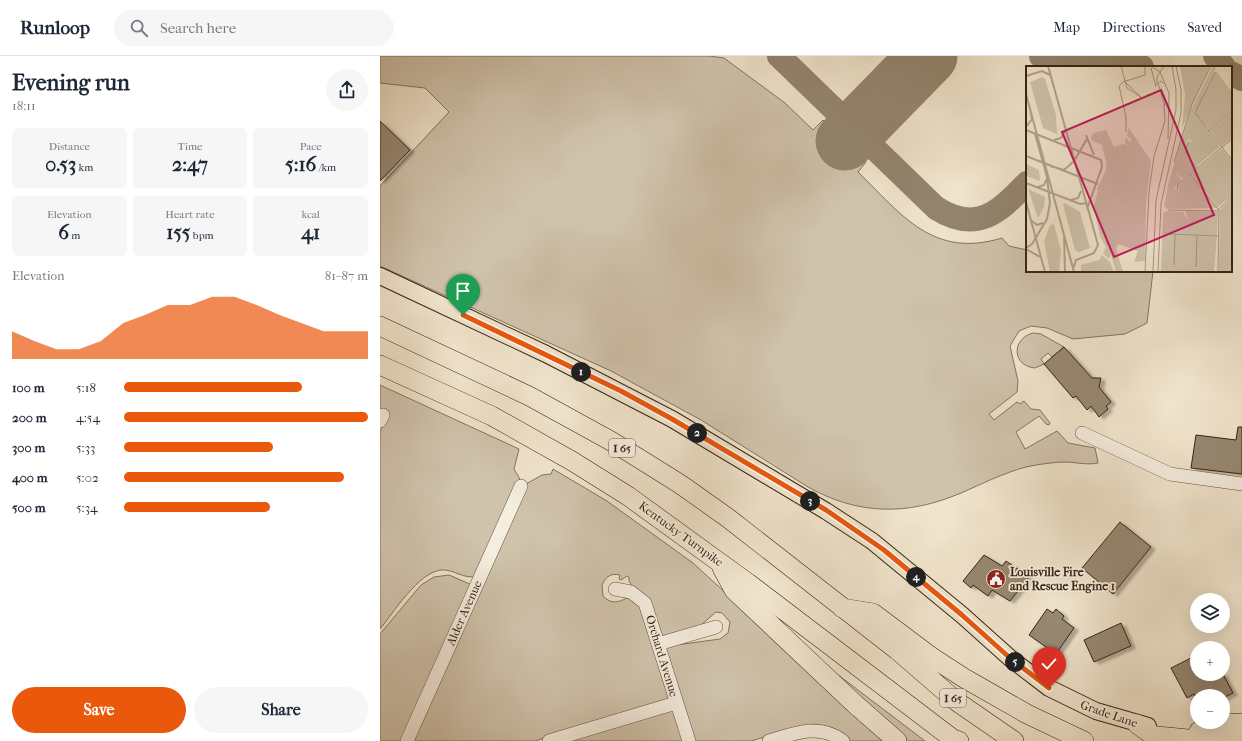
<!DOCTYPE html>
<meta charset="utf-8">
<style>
body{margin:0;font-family:"IM FELL French Canon",serif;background:#f6f6f7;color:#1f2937;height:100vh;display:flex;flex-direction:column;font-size:15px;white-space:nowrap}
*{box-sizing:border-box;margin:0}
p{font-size:13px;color:#747a83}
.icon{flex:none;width:22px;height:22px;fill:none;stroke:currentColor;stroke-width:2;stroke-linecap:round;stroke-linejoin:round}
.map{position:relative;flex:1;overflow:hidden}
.drawer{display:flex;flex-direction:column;background:#fff;width:380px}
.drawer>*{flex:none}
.fabs{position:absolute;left:810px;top:537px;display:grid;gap:8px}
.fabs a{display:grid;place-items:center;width:40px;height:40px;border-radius:50%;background:#fff;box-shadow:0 4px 16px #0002;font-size:20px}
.pin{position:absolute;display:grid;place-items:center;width:34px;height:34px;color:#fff;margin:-41px -17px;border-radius:50% 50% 50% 0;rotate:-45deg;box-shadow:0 0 4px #0007}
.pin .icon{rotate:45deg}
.km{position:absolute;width:20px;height:20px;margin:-10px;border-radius:50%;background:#222;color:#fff;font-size:11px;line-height:20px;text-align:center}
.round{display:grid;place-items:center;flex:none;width:42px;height:42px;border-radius:21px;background:#f6f6f7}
.summary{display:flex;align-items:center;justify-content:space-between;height:68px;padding:0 12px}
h1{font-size:22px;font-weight:700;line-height:30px}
.stats{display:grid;grid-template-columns:repeat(3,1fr);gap:6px;height:68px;padding:4px 12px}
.stats div{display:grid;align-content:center;border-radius:6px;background:#f6f6f7;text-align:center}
.stats b{font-size:20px;font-weight:700}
.stats small{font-size:11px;font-weight:400}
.stats p{font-size:11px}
.chart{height:112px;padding:8px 12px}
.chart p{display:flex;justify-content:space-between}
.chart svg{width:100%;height:72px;margin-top:4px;fill:#ea580c;opacity:.7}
.action{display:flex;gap:8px;margin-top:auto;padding:8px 12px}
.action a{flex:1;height:46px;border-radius:24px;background:#ea580c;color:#fff;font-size:16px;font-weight:700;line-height:46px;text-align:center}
.action a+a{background:#f6f6f7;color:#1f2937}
ul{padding:0 12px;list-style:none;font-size:13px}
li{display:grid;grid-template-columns:64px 48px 1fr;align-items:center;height:30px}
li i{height:10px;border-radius:5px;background:#ea580c}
header{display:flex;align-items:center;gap:24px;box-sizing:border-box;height:56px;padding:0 20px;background:#fff;border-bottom:1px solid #e0e1e3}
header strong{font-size:19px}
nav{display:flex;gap:22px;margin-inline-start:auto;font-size:14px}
.search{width:280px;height:36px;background:#f6f6f7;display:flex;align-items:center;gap:10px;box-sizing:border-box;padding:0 14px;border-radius:22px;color:#747a83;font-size:15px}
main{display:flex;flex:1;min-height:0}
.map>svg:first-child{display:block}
.green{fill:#d0c3ac;stroke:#83745e}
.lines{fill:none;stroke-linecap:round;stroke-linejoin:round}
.taxiway{stroke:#93846e;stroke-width:24}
.runway{stroke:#93846e;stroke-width:59}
.building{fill:#978872;stroke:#362411;filter:url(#shadow)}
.minor-casing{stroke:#645440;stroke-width:14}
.major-casing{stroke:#362411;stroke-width:18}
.highway-casing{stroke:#362411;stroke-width:20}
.minor{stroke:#f5edde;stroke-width:13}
.major{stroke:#f0e4cc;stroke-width:16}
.highway{stroke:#f0e4cc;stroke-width:19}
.route-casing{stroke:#fff;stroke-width:8}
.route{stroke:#ea580c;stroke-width:5}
.labels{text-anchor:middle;stroke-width:3.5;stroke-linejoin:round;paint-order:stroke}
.shield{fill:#f5edde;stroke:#6f604e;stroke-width:1}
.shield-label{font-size:11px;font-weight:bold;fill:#362411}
.street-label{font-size:12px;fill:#362411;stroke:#f5edde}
.poi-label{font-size:12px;font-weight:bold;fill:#362411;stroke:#f5edde;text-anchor:start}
.inset-river{fill:none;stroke:#b1a38c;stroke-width:2}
.inset-road{fill:none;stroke:#a69781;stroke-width:1}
.view{fill:#c2185b;fill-opacity:0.15;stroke:#c2185b;stroke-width:2}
.inset-edge{fill:none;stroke:#362411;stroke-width:2}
</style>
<header>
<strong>Runloop</strong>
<div class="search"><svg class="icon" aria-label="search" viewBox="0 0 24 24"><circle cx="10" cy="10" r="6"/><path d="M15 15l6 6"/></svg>Search here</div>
<nav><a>Map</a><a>Directions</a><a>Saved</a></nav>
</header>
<main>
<section class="drawer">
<div class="summary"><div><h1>Evening run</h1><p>18:11</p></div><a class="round"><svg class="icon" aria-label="share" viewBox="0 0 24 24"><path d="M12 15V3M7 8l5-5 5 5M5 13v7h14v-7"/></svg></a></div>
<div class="stats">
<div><p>Distance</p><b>0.53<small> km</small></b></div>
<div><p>Time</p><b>2:47</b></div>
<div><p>Pace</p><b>5:16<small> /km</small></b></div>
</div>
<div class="stats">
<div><p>Elevation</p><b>6<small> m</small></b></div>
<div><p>Heart rate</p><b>155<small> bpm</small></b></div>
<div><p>kcal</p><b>41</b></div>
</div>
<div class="chart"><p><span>Elevation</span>81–87 m</p>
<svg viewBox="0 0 160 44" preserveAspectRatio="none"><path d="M0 44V27L10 33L20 38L30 38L40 33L50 22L60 17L70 11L80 11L90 6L100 6L110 11L120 17L130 22L140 27L150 27L160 27V44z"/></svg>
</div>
<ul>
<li><b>100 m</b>5:18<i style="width:73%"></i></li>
<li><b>200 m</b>4:54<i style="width:100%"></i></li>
<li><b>300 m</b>5:33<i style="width:61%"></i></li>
<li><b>400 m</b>5:02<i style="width:90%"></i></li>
<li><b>500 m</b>5:34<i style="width:60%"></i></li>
</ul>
<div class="action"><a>Save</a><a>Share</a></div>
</section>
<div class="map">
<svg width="862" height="685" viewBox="0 0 862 685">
<defs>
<filter id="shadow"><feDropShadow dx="4.5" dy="2.5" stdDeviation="1" flood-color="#0004"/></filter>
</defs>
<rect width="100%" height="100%" fill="#f0e4cc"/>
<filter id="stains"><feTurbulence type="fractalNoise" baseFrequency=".005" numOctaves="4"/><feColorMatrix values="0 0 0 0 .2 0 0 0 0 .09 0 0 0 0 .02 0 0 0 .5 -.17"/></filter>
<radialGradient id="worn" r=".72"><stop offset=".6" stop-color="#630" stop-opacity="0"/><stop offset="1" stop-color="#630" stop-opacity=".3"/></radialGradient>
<path class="green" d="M0,0h329l15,2 61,45 28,27 10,-10 43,42 -8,10c44,43 75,87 144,66l7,8 18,4v21h126l-6,52 -22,11 -52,5 -26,-11 -16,-2 -12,5 -9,15 8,35 -1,11 -28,22 5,6 23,-18 3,2 4,-3 7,8 9,1 10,13 -1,2 -3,-1 -7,-8 -23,16 9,17 32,-18 11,12 27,5 3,15c-9,2 -20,0 -30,-1 -14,0 -28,2 -42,5 -23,6 -44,17 -65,26 -54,23 -103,22 -153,-6l-107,-67 -90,-49 -231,-105v-80l69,-74 -24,-24 -45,-5z
M653,277l8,1 23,13 -12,10 -4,-4 -7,6 3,5 -9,4c-23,-2 -24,-29 -2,-35z
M0,329l139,64 -5,20 6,10 -43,97c-13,4 -23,-7 -36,-6 -23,3 -47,42 -61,59v-197l8,-18h-8z
M173,413l54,32 86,62 194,178h-39l-25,-15 -10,-2 -19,4 -43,13h-58l-27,-92 3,-3 51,-7 8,-6 2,-11 -8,-9 -6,-1 -16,14 -37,10 -34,-55v-4l-2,-1 -6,4 -2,-1 1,-4c-9,-2 -14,1 -18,10l1,11c8,8 14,7 24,2v-2l12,6 30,98 -134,41h-125l116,-257 16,-9 9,-1z
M69,519l23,10 -69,156h-23v-107l41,-49 13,-8z
M453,615l92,70h-19z
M295,652l11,33h-126z"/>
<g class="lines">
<path class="taxiway" d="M399,0l157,152c41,26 63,4 91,-25
M661,0l13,9
M685,0l77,11
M835,0l9,11
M851,17l11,6"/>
<path class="runway" d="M465,85l83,-85"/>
</g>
<path class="building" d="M0,65l30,29 -30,31z
M684,291l28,31h9l-2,9 12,15 -5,4 2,3 -9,8 -8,-11 -4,4 -11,-14 -3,2 -29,-34z
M858,371h4v47l-51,-6 5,-33 40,5z
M740,466l31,25 -38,47 -31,-26z
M604,499l18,11 4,-5 23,16 -19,24 -18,-11 -4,6 -15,-11 -2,3 -8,-7z
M667,553l6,4 3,-4 8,7 -2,3 12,9 -18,26 -27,-19z
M741,567l10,23 -37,16 -10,-22z
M817,599v19h26l10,19 -10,5v-2h-28l-1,-2 -7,4 -16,-30z"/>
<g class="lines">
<defs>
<path id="minor" d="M0,365l3,-6
M702,377l88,41 72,10
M235,533l16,3 14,11 44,138
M278,588l58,-17
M27,685l114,-255
M169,685l127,-38
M389,685c26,-8 51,-18 74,0"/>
<path id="major" d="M0,220l166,78 126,65 154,92 46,30 90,74 48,43 39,30 47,23 52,15"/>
<path id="highway" d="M0,270l149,70 82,45 69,43 48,34 169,132 59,51 58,40
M0,309l112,51 80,45 56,35 120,87 205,156 6,2
M342,512l12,22 122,115 41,36
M462,552l31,5 60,45 31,20 63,36 57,27
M757,668l15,11 5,1 31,3 54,-2
M819,675l13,-7 30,-1"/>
</defs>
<use href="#minor" class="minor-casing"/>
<use href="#major" class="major-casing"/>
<use href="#highway" class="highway-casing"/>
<use href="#minor" class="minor"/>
<use href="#major" class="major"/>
<use href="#highway" class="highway"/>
</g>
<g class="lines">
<defs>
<path id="route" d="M83,259l158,76 51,28 154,91 58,40 78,65 48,43 39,30"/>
</defs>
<use href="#route" class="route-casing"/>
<use href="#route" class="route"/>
</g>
<defs>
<symbol id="civic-disc" viewBox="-11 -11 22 22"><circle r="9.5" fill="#8f2418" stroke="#f5edde"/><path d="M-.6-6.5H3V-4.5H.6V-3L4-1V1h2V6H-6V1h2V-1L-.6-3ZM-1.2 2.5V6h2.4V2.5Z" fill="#fff"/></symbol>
</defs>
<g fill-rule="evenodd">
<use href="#civic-disc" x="605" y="512" width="22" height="22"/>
</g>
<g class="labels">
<g class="shield">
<rect x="229" y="383" width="26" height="18" rx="3"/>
<rect x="560" y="633" width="26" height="18" rx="3"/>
</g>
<g class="shield-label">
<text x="242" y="396">I 65</text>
<text x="573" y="646">I 65</text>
</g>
<g class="street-label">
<text transform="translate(301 478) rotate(36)" y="4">Kentucky Turnpike</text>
<text transform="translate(84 557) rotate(-66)" y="4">Alder Avenue</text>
<text transform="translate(282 600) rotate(73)" y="4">Orchard Avenue</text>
<text transform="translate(729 658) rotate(19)" y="4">Grade Lane</text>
</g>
<g class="poi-label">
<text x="630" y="520">Louisville Fire<tspan x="630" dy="14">and Rescue Engine 1</tspan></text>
</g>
</g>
<g transform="translate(646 10)">
<rect width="206" height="206" fill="#f0e4cc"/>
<path d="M154,0h30l-28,62 3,-33zM187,0h4l-23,46 26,35 -23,19 -11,-13 1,-9 5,-3 -4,-2 -4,13 12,16 -14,11 -7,-8 6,9 -7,9 5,2 -1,-6 12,-10 27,33 -50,1 -3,-3 5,-25 21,-69zM190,5l15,20 1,-3v21l-23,20 -13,-14 -1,-6zM16,11l3,2 11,36 1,19 -14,-6 -13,-46zM206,45v27l-10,8 -12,-16zM103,62l22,33 -5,43 -1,57 -11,1 4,-11 -20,-7 -2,4 7,24h-7l-5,-17 -2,4 -6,-6 3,-6 -6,-10 -6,-30 4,-17 -1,-1 9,-20v-7l-4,-17 -10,-4 -1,-3 2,-5 13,-3 8,17 10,-3 5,3 -4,-4 1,-6 4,5 2,-2 -5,-4zM196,83l10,12v34l-14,12 -27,-33zM0,98l13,6 1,11 -14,-5zM2,123l17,8 -1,10 -6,11zM206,131v75h-13l1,-62zM39,137l15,9 10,36 -11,4 -4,-2 -12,-46zM141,145l17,1 1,4 3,3 -3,-8 33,1 -1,23 -41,1h41l-3,35h-53l2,-58zM28,158l7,27 -2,21h-9l-6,-31 6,-16zM76,189l8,7 4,10h-33v-7l18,-5z" fill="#d0c3ac"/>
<path class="inset-river" d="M22,0l50,179 -4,8 -18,7 -3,9M0,10l16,-5 8,4M0,28l48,178M0,61l6,-8 -3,-15M0,64l75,30 1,7 -15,42M60,69l8,20M28,74l7,-2 4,-7M0,90l72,28M48,95l13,-22M24,100l14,4 9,-8M0,117l54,21 7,-1M12,121l6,-2 3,-6M45,134l7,-2 3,-7M0,136l19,70M6,155l5,4 6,-2M38,168l1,38M0,182l6,-4 15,-25 3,-16 -3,-26 -12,-43M0,183l14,8"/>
<path class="inset-road" d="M95,0l6,22 15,10M125,0l9,6 9,21 -1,46M125,2l5,19M189,6l-20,41 37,47M100,17l16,15M138,18l-3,-3 -3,2 7,23M131,19v-8l7,-11M182,65l24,-21M100,66v-15l-7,-31 4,-4 22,-7v-9M163,75l-4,11 12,16M148,96l18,-58 19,-38M164,108l29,36 -1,62M151,124l1,-6 54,-45M142,144l49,1 15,-15M140,168l53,2M148,199l1,-30M170,201l1,-32M119,206l4,-80 5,-36 11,-35 -1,-17M127,206l3,-72 20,-90v-20l-4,-24M132,206l3,-68 20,-91v-23l-5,-24"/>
<path class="view" d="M135,24l53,125 -100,42 -52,-125z"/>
<rect width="206" height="206" class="inset-edge"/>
</g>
<rect width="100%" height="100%" filter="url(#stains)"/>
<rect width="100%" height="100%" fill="url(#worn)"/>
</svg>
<div class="fabs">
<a><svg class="icon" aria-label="layers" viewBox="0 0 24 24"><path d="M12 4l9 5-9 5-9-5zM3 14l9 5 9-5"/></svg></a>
<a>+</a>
<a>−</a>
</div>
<div class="pin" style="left:83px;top:259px;background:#1e9e55"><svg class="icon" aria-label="arrive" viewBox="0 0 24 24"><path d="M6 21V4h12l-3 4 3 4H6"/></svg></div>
<div class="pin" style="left:669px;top:632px;background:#d93025"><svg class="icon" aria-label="check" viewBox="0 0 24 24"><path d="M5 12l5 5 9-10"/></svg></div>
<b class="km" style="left:201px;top:316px">1</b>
<b class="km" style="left:317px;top:377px">2</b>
<b class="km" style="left:430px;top:445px">3</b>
<b class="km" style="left:536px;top:521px">4</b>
<b class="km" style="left:635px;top:606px">5</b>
</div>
</main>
